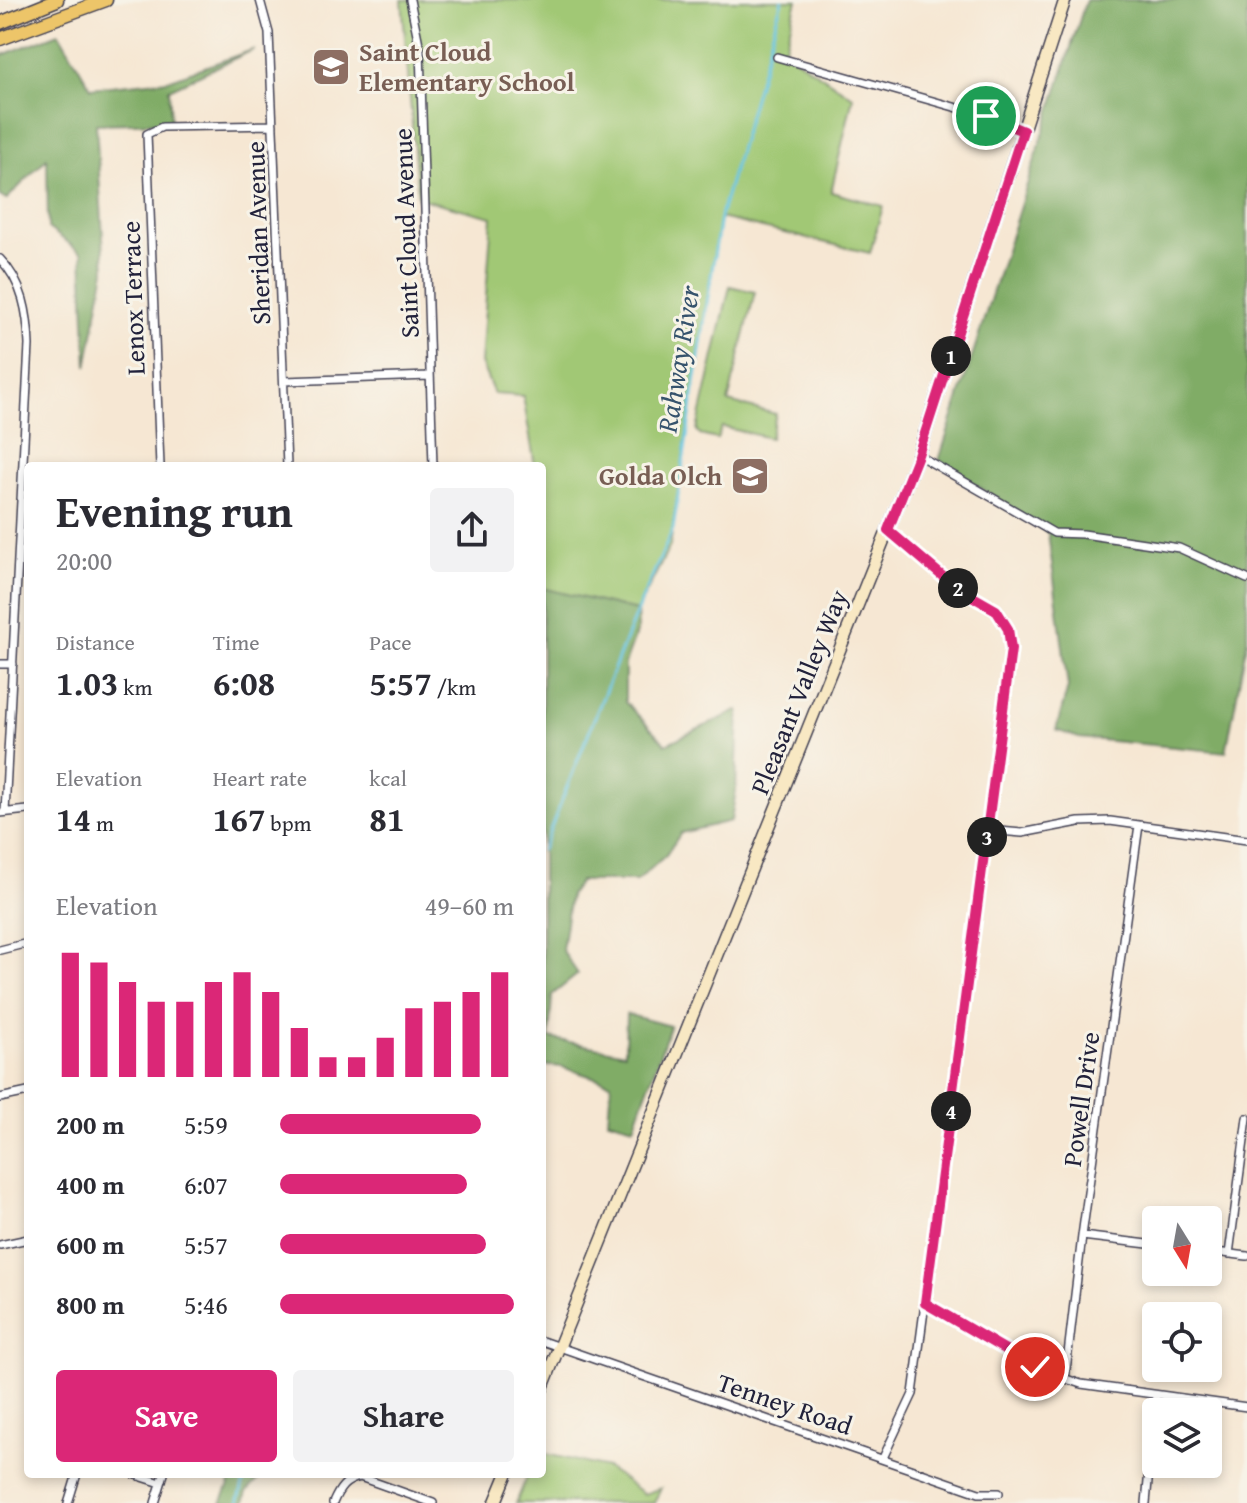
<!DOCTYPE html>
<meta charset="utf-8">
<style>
body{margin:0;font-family:"Gentium Book Plus",serif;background:#f2f2f3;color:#2b2b33;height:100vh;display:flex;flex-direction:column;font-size:30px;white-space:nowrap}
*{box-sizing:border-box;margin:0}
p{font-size:26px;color:#7c7c81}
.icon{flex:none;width:44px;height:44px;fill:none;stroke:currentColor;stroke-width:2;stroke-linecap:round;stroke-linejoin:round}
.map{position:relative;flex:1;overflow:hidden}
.drawer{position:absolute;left:24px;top:462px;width:522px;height:1016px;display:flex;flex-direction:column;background:#fff;border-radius:8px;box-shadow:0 4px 12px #0003}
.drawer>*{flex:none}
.needle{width:52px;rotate:169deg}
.buttons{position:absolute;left:1142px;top:1206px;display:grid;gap:16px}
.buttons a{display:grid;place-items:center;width:80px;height:80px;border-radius:8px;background:#fff;box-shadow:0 4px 12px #0003;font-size:40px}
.pin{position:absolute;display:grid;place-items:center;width:68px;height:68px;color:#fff;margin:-34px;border:4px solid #fff;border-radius:50%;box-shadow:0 2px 8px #0007}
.km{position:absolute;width:40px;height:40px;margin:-20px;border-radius:50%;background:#222;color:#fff;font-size:22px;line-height:40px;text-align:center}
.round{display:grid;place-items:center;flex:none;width:84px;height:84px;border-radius:8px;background:#f2f2f3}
.summary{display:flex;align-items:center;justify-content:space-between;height:136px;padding:0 32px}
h1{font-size:44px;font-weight:700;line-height:60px}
.stats{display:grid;grid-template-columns:repeat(3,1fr);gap:12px;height:136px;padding:8px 32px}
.stats div{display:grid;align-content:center}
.stats b{font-size:34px;font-weight:700}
.stats small{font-size:22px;font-weight:400}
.stats p{font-size:22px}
.chart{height:224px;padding:16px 32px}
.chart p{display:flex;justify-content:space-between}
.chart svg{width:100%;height:144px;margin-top:8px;stroke:#db2777;stroke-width:6}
.action{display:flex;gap:16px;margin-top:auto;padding:16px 32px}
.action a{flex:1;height:92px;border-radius:8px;background:#db2777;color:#fff;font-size:32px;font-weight:700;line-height:92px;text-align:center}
.action a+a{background:#f2f2f3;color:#2b2b33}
ul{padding:0 32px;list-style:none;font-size:26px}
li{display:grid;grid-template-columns:128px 96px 1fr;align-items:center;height:60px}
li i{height:20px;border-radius:10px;background:#db2777}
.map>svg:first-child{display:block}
.green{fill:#a1c874;stroke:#627558;stroke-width:2}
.forest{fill:#80ac66;stroke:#516750;stroke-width:2}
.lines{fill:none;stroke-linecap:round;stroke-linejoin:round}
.stream{stroke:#64c5e3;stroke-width:3}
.minor-casing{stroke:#424052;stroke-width:10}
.secondary-casing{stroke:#424052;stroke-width:14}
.primary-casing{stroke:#424052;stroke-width:15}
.minor{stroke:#fff;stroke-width:7}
.secondary{stroke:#f8e8c3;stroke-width:11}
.primary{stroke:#edc569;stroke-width:12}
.route-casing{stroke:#fff;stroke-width:16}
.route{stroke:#db2777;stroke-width:10}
.labels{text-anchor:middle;stroke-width:6;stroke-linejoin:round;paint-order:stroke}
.education-label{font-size:26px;font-weight:bold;fill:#785e54;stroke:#f7f3e8;text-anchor:start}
.street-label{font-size:26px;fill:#22223b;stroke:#f7f3e8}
.water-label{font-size:28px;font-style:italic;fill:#36536d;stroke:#f7f3e8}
</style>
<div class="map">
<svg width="1247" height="1503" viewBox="0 0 1247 1503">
<rect width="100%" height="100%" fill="#f7f3e8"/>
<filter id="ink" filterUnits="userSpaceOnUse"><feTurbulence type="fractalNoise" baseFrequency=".0125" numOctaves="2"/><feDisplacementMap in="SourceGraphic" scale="16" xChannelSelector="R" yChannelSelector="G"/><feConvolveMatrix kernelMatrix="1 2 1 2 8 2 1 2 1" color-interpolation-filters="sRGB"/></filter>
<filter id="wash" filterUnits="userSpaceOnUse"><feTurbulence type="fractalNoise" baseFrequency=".006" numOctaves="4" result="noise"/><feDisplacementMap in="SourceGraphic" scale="32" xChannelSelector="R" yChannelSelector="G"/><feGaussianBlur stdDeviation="1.8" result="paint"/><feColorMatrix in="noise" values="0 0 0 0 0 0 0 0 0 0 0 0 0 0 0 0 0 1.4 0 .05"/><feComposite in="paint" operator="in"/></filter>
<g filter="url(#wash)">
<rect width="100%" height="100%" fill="#f6e7d3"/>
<path class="green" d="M402,0h395l-13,51 69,46 -22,95 52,14 -13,47 -150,-35 -50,328 -33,65 -95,-23v-122h-7l-12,-70 -29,-2 -13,-31 11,-146 -74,-19z
M730,286l25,6 -27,110 48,12 -6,24 -48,-11 -5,12 -17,-4 -3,-5z
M542,1453l65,15 37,26 17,-6 -7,15h-138l12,-29h14z"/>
<path class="forest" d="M1086,0h161v642l-21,110 -147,-14 -23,-8 12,-43 -20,-154 -109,-73z
M59,33l32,55 77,-8 87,-31 -86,40 2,33 -75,2 9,146 -18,97 -5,-114 -34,-25 -1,-70 -41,42 -6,-4v-140z
M542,588l95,23 1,17 -13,36v38l41,42 73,-34 -3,80 -5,31 -50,12 -15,22 -29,26h-57l-10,14 -8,55 16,24 -26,21 -3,43 76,15 1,-39 44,12 -36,101 -26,-7 3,-37 -49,-16 -20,-2z
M234,1474h30l-17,18 -3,11h-23z"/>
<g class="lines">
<path class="stream" d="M542,850l95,-239 36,-82 47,-312 62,-217
M238,1503l8,-29"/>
</g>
</g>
<g filter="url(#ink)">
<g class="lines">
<defs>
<path id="minor" d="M260,0l9,33 18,433
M410,0l10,49 13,417
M777,57l209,59 37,15
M0,259c23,23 28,55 29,86l-24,467
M284,381l146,-5
M918,455l136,78 29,1 96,14 68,31
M160,466l-13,-332 15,-7 111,-2
M0,664h13
M0,813l28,-3
M988,830l34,3 57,-11 31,-1 137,19
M0,950l28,-7
M0,1098l28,-6
M1082,1236l74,9
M0,1245l28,-6
M1208,1251l39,5
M1229,1254l18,-136
M925,1303c50,30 100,64 156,81l166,23
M542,1341l437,152h20
M1065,1379l17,-143 57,-411
M883,1458l30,-64 98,-745 -3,-20 -12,-19 -42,-24 -66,-56
M133,1474l28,9
M68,1503l9,-29
M155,1503l9,-29
M333,1503c6,-14 12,-23 27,-26l73,26
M1146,1503l10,-108"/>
<path id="secondary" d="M542,1389l376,-934 147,-455
M495,1503l12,-29"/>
<path id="primary" d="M0,23l57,-23
M0,39l106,-39"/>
</defs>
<use href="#minor" class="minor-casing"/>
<use href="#secondary" class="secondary-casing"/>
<use href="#primary" class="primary-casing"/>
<use href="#minor" class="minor"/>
<use href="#secondary" class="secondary"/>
<use href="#primary" class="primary"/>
</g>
</g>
<g class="lines" filter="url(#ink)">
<defs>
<path id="route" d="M986,116l37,15 -105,324 -30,75 66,56 42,24 12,19 3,20 -86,654 110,64"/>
</defs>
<use href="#route" class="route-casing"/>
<use href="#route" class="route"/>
</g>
<defs>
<symbol id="school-square" viewBox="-11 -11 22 22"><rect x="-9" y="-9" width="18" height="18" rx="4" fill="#8d6e63" stroke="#f7f3e8"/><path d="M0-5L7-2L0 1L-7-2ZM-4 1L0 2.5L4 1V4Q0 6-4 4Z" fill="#fff"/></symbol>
</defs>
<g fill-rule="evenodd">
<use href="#school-square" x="309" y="45" width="44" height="44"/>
<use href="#school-square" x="728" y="454" width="44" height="44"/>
</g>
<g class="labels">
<g class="education-label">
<text x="359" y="61">Saint Cloud<tspan x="359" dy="30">Elementary School</tspan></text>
<text x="722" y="485" text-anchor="end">Golda Olch</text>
</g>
<g class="street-label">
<text transform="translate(258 233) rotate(-92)" y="9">Sheridan Avenue</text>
<text transform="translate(406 233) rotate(-92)" y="9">Saint Cloud Avenue</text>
<text transform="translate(133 298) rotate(-92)" y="9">Lenox Terrace</text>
<text transform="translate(799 692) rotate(-68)" y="9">Pleasant Valley Way</text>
<text transform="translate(1081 1099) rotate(-82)" y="9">Powell Drive</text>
<text transform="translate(785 1404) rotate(19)" y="9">Tenney Road</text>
</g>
<g class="water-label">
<text transform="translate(678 359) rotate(-81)" y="10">Rahway River</text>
</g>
</g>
</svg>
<div class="buttons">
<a><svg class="needle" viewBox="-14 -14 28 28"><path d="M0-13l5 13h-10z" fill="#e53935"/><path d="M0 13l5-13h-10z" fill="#7c7c81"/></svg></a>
<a><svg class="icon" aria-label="locate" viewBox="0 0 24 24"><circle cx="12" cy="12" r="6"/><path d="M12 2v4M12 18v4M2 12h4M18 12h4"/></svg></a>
<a><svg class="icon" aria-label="layers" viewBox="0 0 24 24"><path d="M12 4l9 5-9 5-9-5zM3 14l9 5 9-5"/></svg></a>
</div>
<div class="pin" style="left:986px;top:116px;background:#1e9e55"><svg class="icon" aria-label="arrive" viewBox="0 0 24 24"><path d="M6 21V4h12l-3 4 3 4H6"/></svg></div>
<div class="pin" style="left:1035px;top:1367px;background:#d93025"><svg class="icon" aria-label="check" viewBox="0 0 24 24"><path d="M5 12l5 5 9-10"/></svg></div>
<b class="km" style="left:951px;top:356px">1</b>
<b class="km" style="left:958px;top:588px">2</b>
<b class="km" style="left:987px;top:837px">3</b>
<b class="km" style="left:951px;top:1111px">4</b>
<section class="drawer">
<div class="summary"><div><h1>Evening run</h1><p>20:00</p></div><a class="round"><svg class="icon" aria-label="share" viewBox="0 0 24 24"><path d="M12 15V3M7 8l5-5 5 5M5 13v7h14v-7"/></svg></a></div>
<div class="stats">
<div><p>Distance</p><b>1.03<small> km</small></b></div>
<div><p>Time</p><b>6:08</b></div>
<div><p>Pace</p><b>5:57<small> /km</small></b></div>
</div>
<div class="stats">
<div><p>Elevation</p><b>14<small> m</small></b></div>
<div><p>Heart rate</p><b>167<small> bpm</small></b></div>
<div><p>kcal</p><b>81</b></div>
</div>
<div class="chart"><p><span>Elevation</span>49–60 m</p>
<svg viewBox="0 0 160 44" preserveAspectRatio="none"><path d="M5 44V6M15 44V9M25 44V15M35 44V21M45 44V21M55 44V15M65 44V12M75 44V18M85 44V29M95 44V38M105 44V38M115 44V32M125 44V23M135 44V21M145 44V18M155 44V12"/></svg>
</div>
<ul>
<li><b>200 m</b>5:59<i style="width:86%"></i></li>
<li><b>400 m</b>6:07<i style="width:80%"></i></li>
<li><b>600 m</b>5:57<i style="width:88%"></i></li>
<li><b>800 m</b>5:46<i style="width:100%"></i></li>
</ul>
<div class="action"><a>Save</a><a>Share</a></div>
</section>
</div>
